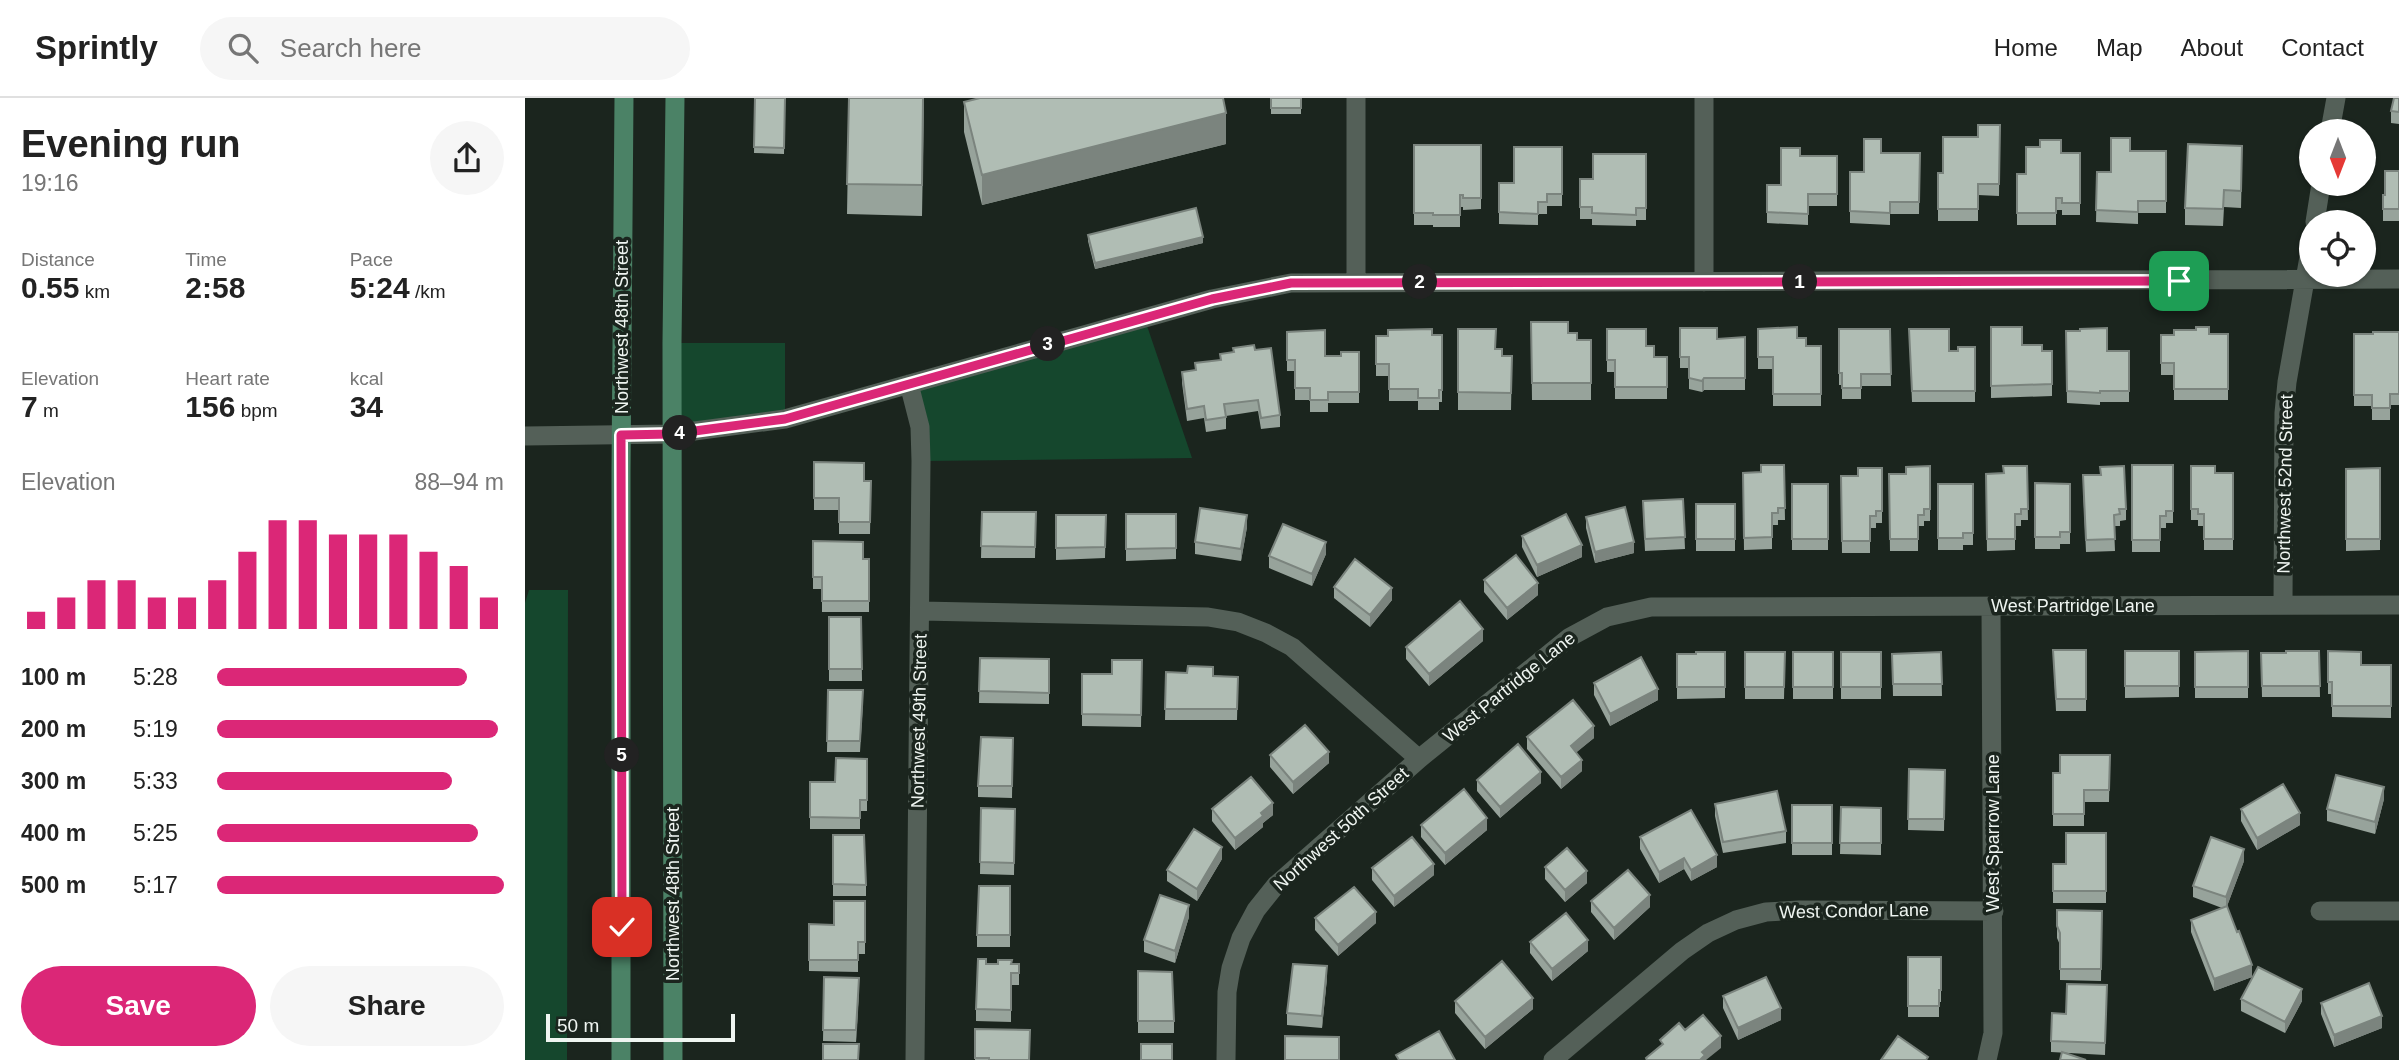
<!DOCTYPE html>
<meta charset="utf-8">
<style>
body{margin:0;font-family:Arial,sans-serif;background:#f6f6f6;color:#222;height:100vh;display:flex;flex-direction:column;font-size:26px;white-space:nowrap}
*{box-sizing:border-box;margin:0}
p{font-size:23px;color:#767676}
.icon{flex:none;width:38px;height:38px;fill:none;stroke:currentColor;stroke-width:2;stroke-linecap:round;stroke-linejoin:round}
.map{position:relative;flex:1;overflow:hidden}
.panel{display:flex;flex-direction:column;background:#fff;width:525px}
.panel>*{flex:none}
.needle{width:46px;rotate:180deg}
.buttons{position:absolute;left:1774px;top:21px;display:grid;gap:14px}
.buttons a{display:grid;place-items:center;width:77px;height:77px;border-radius:50%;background:#fff;box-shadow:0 2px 5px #0004;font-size:35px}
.scale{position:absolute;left:21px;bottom:18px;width:189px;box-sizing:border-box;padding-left:7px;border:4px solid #eff5f1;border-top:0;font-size:19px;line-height:24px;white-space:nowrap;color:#eff5f1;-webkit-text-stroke:5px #1b251e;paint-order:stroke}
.pin{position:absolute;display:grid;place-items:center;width:60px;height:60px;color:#fff;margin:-30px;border-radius:14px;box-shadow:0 4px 10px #0006}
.km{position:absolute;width:35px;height:35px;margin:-18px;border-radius:50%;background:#222;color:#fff;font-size:19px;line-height:35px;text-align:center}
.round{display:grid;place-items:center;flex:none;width:74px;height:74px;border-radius:37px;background:#f6f6f6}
.overview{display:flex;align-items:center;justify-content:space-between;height:119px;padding:0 21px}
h1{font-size:38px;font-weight:800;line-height:52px}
.figures{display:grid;grid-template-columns:repeat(3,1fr);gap:10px;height:119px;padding:7px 21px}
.figures div{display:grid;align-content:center}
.figures b{font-size:30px;font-weight:800}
.figures small{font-size:19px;font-weight:400}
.figures p{font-size:19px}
.chart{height:196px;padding:14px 21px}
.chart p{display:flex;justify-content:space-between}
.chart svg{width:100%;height:126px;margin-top:7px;stroke:#db2777;stroke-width:6}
.action{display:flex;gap:14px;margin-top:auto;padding:14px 21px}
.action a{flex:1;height:80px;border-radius:42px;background:#db2777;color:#fff;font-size:28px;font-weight:800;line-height:80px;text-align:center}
.action a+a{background:#f6f6f6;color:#222}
ul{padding:0 21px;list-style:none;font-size:23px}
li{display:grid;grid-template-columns:112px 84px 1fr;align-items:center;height:52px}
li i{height:18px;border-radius:9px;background:#db2777}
header{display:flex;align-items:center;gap:42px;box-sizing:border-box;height:98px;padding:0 35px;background:#fff;border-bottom:2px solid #e0e0e0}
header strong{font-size:33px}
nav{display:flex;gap:38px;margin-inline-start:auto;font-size:24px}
.search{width:490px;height:63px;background:#f6f6f6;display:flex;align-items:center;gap:18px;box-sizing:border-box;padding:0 24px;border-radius:38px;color:#767676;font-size:26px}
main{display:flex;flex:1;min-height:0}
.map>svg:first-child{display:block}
.green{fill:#15472d}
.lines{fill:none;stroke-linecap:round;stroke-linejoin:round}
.minor{stroke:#546058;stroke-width:19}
.secondary{stroke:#4b8266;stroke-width:19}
.wall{fill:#97a39b}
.shaded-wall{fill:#7b847e}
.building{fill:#b0bdb4;stroke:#7b847e;stroke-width:2}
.route-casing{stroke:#fff;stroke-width:14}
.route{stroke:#db2777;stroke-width:9}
.labels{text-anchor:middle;stroke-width:7;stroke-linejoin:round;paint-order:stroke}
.street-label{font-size:18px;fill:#eff5f1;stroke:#1b251e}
</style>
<header>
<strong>Sprintly</strong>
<div class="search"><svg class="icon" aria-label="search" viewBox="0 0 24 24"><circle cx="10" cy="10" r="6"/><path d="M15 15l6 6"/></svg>Search here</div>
<nav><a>Home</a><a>Map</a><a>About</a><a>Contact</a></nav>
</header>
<main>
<section class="panel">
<div class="overview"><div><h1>Evening run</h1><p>19:16</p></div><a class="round"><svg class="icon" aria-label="share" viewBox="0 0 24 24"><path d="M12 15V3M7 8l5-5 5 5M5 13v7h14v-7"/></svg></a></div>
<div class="figures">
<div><p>Distance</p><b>0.55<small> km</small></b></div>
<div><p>Time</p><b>2:58</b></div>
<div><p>Pace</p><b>5:24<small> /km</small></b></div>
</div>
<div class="figures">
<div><p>Elevation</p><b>7<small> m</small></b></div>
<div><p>Heart rate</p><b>156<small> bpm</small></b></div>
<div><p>kcal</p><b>34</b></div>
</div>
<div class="chart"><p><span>Elevation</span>88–94 m</p>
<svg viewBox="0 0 160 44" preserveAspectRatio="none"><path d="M5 44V38M15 44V33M25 44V27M35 44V27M45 44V33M55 44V33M65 44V27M75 44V17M85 44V6M95 44V6M105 44V11M115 44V11M125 44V11M135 44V17M145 44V22M155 44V33"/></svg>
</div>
<ul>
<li><b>100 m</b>5:28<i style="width:87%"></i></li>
<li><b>200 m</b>5:19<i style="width:98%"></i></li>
<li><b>300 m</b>5:33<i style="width:82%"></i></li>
<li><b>400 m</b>5:25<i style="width:91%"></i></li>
<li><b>500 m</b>5:17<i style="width:100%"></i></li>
</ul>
<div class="action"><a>Save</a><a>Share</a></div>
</section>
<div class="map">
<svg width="1874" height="962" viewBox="0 0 1874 962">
<rect width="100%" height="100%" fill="#1b251e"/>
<path class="green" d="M619,219l48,141 -271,3 -12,-77z
M147,245h113v76l-113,15z
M4,492h39l-1,470h-42v-457z"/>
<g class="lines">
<path class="minor" d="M1179,0v184
M1805,33l6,-33
M1790,124l6,-38
M831,183v-183
M384,286l11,43 1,34 -6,599
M0,338l147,-2 113,-15 427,-120 79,-16 1108,-4
M1758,506l1,-191 3,-31 25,-142
M396,513l287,6 30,5 28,11 26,14 127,112
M1795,813h79
M701,962l1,-68 4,-24 10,-30 15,-28 20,-25 143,-126 151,-122 37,-20 44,-10 748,-2
M1028,962l129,-109 26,-18 28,-13 30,-8 33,-2 195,1
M1462,962l6,-27 -2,-427"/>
<path class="secondary" d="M96,962v-589l3,-373
M148,962l-1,-717 3,-245"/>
</g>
<path class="wall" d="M230,0h30l-1,56 -30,-1z
M324,0h75l-2,118 -75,-2z
M746,0h30v16h-30z
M1874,0v26l-8,-1v-12z
M439,4l262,42 -244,61 -18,-73z
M1475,27l-1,71 -21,-1v26h-40v-48h5l35,-36z
M889,47h67v64l-18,1v-3h-3v20h-27v-2h-19z
M1037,49v59h-15v8h-9v11l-39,-1v-41h15z
M1605,53h36v62h-28v11l-42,-2 1,-50h14z
M1356,55h39l-1,61h-29v11l-40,-2v-51h14z
M1536,55h19v62h-18v-5h-6v15h-39v-51h9z
M1121,56v66h-10v6l-44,-1v-6h-12v-40h13z
M1275,58h37v50h-29v19l-41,-2v-38h14z
M1717,65l-1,45 -17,-1 -1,19 -38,-1v-17z
M1874,73v50h-16v-26h2z
M563,137l115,8 -108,26 -7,-28z
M1006,224l37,11 9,7h14v60h-59z
M1466,229l31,18 20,6h10v45l-61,2z
M1155,230l37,11 28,-2v53h-41l-2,2 -13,-3v-21h-9z
M933,231l44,27h10l-1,54h-53z
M1082,231l39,17 8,11h13v42h-52v-27h-8z
M1233,231l39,9 9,8h15v60h-48v-37h-15z
M1314,231h51l1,57h-30v13h-19v-14h-3z
M1384,231l40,22h9l17,-4v55h-63z
M1541,233h14l27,20h22v51h-29v3l-33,-2z
M762,234l38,24h16l18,-4v51h-31v9h-18v-12h-15v-29h-8z
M1874,234v73h-9v15h-18v-14h-18v-72h19z
M1703,236v66h-54v-25h-13v-40z
M917,237v67h-3v8h-21v-9h-29v-25h-13v-40z
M708,250l22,2 25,65v12l-19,2 -3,-18 -32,5v13l-20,3 -2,-14 -17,3 -5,-38v-11l13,-2v-7l25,-3v-6l13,-2z
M289,364l50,19h7l-1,53h-31v-24h-25z
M1259,367l1,55h-7v5h-6v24l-28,1 -1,-77 18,-1z
M1607,367h41v58h-7v5h-6v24h-28z
M1405,368v55h-6v5h-6v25h-28l-1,-77h17z
M1502,368l1,54h-7v6h-6v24l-28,1 -1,-77 17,-1z
M1666,368l24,7h18v77h-29v-24h-6v-6h-7z
M1357,370v55h-6v5h-6v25h-28l-1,-77h17z
M1855,370v82l-34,1v-82z
M1510,385l35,1v60h-10v5h-25z
M1267,386h36v66h-36z
M1413,386h35v61h-10v5h-25z
M1558,389l43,22v11l-6,1v5h-6l1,25 -29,1z
M1158,401l2,50 -40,2 -2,-39z
M1171,406h39v47h-39z
M457,414h54l-1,46h-54z
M601,416h50v45l-50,2z
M531,417h50l-1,43 -49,2z
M1061,419l48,36 -39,10 -9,-35z
M722,429l-6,34 -46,-7v-12z
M997,438l60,21 -45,20 -15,-30z
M288,443l50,18h6v53h-47v-23h-9z
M801,456l-14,32 -43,-18v-12z
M959,482l54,15 -31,25 -23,-28z
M809,489l58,13 -22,27 -36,-29z
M304,519h32l1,64h-33z
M958,543l-54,45 -23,-27v-12z
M1528,552h33v61h-30z
M1600,553h54v46l-54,1z
M1723,553v47h-53v-46z
M1794,553l1,46h-58l-1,-44h25z
M1803,553l33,14h30v53l-59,-1v-23h-4z
M1200,554v46l-48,1v-45z
M1220,554h40l-1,47h-39z
M1268,554h40v47h-40z
M1316,554h40v47h-40z
M1416,554l1,44h-49l-1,-42z
M455,560l69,1v45l-70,-1z
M617,562l-1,67 -59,-1v-52h30z
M641,574l72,5 -1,43h-72z
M1069,585l64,17 -48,26 -16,-31z
M303,592l35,12 -3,50h-33z
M1002,639l67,1 -18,14 6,19 -21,18 -34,-40z
M488,640l-1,60 -34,-1v-11z
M745,657l59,8 -36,31 -23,-27z
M1585,657l-1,47h-25v24h-31v-53h7z
M342,661v52h-7v18h-50v-47h25z
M1384,671l36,1 -1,61 -36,-1z
M952,682l64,3 -41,35 -23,-27z
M1859,701l-9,35 -48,-13v-12z
M1190,706l71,27v12l-63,10 -8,-37z
M1267,707h40v50h-40z
M1316,709l40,1v47l-41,-1z
M456,710l34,1 -1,66 -34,-1z
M687,711l61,6 -10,8v4l-28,23 -23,-29z
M1716,711l59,16 -43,25 -16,-29z
M896,727l66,5 -42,35 -24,-28z
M1581,735v70h-53v-39h13z
M308,737l33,50v11h-33z
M1115,739l77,30 -26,14 -7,-12 -25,14 -19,-34z
M697,761l-25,42 -30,-20v-11z
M1719,763l-17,45 25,71 -38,14 -23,-59v-12l31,-12 -29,-11v-11z
M1020,769l42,16 -22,19 -20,-23z
M847,770l62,7 -40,32 -22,-27z
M485,788v61h-33v-12z
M340,803v53h-7v18l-49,-1v-47l25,1z
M1066,803l59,6 -36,33 -23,-28z
M1532,812l45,1 -1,70 -41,-1v-35l-3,-7z
M664,819l-14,46 -31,-11v-12z
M790,820l61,5 -38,33 -23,-26z
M1005,844l58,9 -36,30 -22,-28z
M1383,859h33v45h-2v15h-31z
M461,866h33v21h-8v37l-35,-1v-12z
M613,873l36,50v12h-36z
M299,879l35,13 -3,52 -33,-1z
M802,880l-5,50 -35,-3v-12z
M1582,887l-2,70 -54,-3v-11l15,-27z
M1198,898l58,24 -43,20 -15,-32z
M1716,901l61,2 -17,32 -44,-22z
M930,903l78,8 -48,40 -30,-36z
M1796,905l61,25 -48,19 -13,-33z
M450,931l54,31h-54z"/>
<path class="shaded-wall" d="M701,15v31l-244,61v-30z
M678,139v6l-108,26v-6z
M1179,280v12l-2,2v-11z
M722,417v12l-6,34v-12z
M801,444v12l-14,32v-12z
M1109,444v11l-39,10v-11z
M1057,447v12l-45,20v-12z
M1013,485v12l-31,25v-12z
M867,490v12l-22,27v-12z
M958,531v12l-54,45v-12z
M1133,591v11l-48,26v-12z
M1069,628v12l-23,19v-11z
M804,654v11l-36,31v-12z
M1057,662v11l-21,18v-12z
M1016,674v11l-41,35v-11z
M1859,689v12l-9,35v-12z
M748,705v12l-10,8v4l-28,23v-12l26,-25z
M1775,715v12l-43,25v-12z
M962,720v12l-42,35v-12z
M697,749v12l-25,42v-12z
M1719,751v12l-18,48v-12z
M1192,757v12l-26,14v-11z
M1159,760v11l-25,14v-11z
M909,766v11l-40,32v-11z
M1062,773v12l-22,19v-12z
M1125,797v12l-36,33v-12z
M664,807v12l-14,46v-12z
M851,814v11l-38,33v-11z
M1063,842v11l-36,30v-12z
M1727,867v12l-38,14v-12z
M802,868v12l-5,50v-12z
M334,880v12l-3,52v-12z
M1777,891v12l-17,32v-11z
M1008,900v11l-48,40v-12z
M1256,910v12l-43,20v-12z
M1857,918v12l-48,19v-12z
M1196,938v12l-15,12h-6l2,-8z"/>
<path class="building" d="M230,0h30l-1,50 -30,-1z
M324,0h74l-1,87 -75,-1z
M455,0h243l3,15 -244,62 -18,-73z
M746,0h30v10h-30z
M1869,0h5v14l-8,-1z
M1453,27h22l-1,59h-21v25h-40v-36h5v-36h35z
M1586,40h19v13h36v50h-28v11l-42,-2 1,-38h14z
M1339,41h17v14h39l-1,49h-29v11l-40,-2v-39h14z
M1515,42h21v13h19v50h-18v-5h-6v15h-39v-39h9v-27h14z
M1663,46l54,2 -1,45 -17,-1 -1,19 -38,-1z
M889,47h67v53h-18v-3h-3v20h-27v-2h-19z
M989,49h48v47h-15v8h-9v12l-39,-2v-29h15z
M1256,50h19v8h37v38h-29v20l-41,-2v-27h14z
M1068,56h53v54h-10v7l-44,-2v-6h-12v-28h13z
M1860,73h14v38h-16v-14h2z
M671,110l7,29 -108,26 -7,-28z
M1006,224h37v11h9v7h14v43h-59z
M1272,229v11h9v8h15v48h-48v-37h-15v-28z
M1466,229h31v18h20v6h10v33l-61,2z
M1671,229h13v7h19v55h-54v-26h-13v-28h13v-5h22z
M1155,230h37v11l28,-2v41h-41l-2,3 -13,-3v-21h-9z
M1582,230v23h22v40h-29v2l-33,-2 -1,-60h14v-2z
M907,231v6h10v55h-3v8h-21v-9h-29v-25h-13v-28h12v-6z
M933,231h38l-1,20h7v7h10l-1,37 -53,-1z
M1082,231h39v17h8v11h13v30h-52v-27h-8z
M1314,231h51l1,45h-30v14h-19v-15h-3z
M1384,231h40v22h9v-4h17v44h-63z
M800,232v26h16v-4h18v40h-31v8h-18v-12h-15v-28h-8v-28z
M1848,234h26v62h-9v14h-18v-13h-18v-61h19z
M729,247l1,5 16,-2 9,67 -19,3 -3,-18 -34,4 2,13 -20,3 -2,-14 -17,3 -5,-37 14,-2 -1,-7 26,-3 -1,-6 14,-2 -1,-4z
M289,364l50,1v18h7l-1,41h-31v-24h-25z
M1236,367h23l1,43h-7v5h-6v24l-28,1 -1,-65 18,-1z
M1607,367h41v46h-7v5h-6v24h-28z
M1405,368v43h-6v6h-6v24h-28l-1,-65h17v-7z
M1478,368h24l1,43h-7v5h-6v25h-28l-1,-65 18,-1z
M1599,368l2,43h-7l1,5 -6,1 1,24 -29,1 -3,-65h18l-1,-8z
M1666,368h24v7h18v66h-29v-25h-6v-5h-7z
M1333,370h24v43h-6v5h-6v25h-28l-1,-65h17z
M1855,370v71h-34v-70z
M1510,385l35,1v48h-10v5h-25z
M1267,386h36v55h-36z
M1413,386h35v49h-10v5h-25z
M1158,401l2,38 -40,2 -2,-38z
M1171,406h39v35h-39z
M1100,409l9,35 -39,10 -9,-35z
M675,410l47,7 -6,34 -46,-7z
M457,414h54l-1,35 -54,-1z
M601,416h50v34l-50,1z
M1041,416l16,31 -45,20 -15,-29z
M531,417h50l-1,32 -49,1z
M758,426l43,18 -14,32 -43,-18z
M288,443l50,1v17h6v42h-47v-24h-9z
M991,457l22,28 -31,25 -23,-28z
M830,461l37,29 -22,27 -36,-28z
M935,503l23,28 -54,45 -23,-27z
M304,519h32l1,52h-33z
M1528,552h33v49h-30z
M1600,553h54v35h-54z
M1723,553v36h-53v-35z
M1761,553h33l1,35h-58l-1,-33h25z
M1803,553l33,1v13h30v41h-59v-24h-4z
M1171,554h29v35h-48v-33h19z
M1220,554h40l-1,35h-39z
M1268,554h40v35h-40z
M1316,554h40v35h-40z
M1416,554l1,32h-49l-1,-30z
M1116,559l17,32 -48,25 -16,-31z
M455,560l69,1v34l-70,-2z
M587,562h30l-1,55 -59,-1v-40h30z
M663,568l25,1v9l25,1 -1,32h-72l1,-37 21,1z
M303,592h35l-3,51h-33z
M1048,602l21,26 -23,20 11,14 -21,17 -34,-40z
M780,627l24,27 -36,30 -23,-27z
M456,639l32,1 -1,48h-34z
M993,646l23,28 -41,35 -23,-27z
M1535,657h50l-1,35h-25v24h-31v-41h7z
M311,660l31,1v41h-7v18l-50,-1v-35h25z
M1384,671l36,1 -1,49h-36z
M1811,677l48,12 -9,35 -48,-13z
M726,679l22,26 -12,10 2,3 -28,22 -23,-29z
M1758,686l17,29 -43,25 -16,-29z
M939,691l23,29 -42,35 -24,-28z
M1252,693l9,40 -63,11 -8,-38z
M1267,707h40v38h-40z
M1316,709l40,1v35h-41z
M456,710l34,1 -1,54 -34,-1z
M1166,712l26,45 -26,15 -7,-12 -25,14 -19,-35z
M669,731l28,18 -25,42 -30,-19z
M1541,735h40v58h-53v-27h13z
M308,737h31l2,50 -33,-1z
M887,739l22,27 -40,32 -22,-28z
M1686,739l33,12 -18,48 -33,-11z
M1042,750l20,23 -22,19 -20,-23z
M1103,772l22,25 -36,33 -23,-27z
M454,788h31v49h-33z
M829,789l22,25 -38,33 -23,-27z
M635,797l29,10 -14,46 -31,-11z
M309,803h31v41h-7v18h-49v-36l25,1z
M1702,808l10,26 2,-1 13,34 -38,14 -23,-59z
M1532,812l45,1 -1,58h-41v-36l-3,-7z
M1041,815l22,27 -36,29 -22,-27z
M1383,859h33v33h-2v16h-31z
M453,861h8v5h12v-4h14l-1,4h8v9h-8v37l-35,-1z
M977,863l31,37 -48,39 -30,-36z
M768,866l34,2 -5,50 -35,-3z
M1733,869l44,22 -17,33 -44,-23z
M613,873l34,1 2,49h-36z
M299,879l35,1 -3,52h-33z
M1241,879l15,31 -43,20 -15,-32z
M1844,885l13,33 -48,19 -13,-32z
M1542,886l40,1 -2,58 -54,-2 1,-28 14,1z
M1178,917l18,21 -19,16 3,3 -5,5h-53l-1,-2 17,-14 -3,-4 19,-17 6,7z
M450,931l55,1 -1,30h-40v-2h-14z
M914,933l16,29h-56l-3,-5z
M760,938l54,1v23h-54z
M1373,938l30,21 -2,3h-45z
M298,946h36l-1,16h-35z
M616,946h31v16h-31z
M1537,954l24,8h-26z"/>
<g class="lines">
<defs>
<path id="route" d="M97,829l-1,-492 51,-1 113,-15 427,-120 79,-16 888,-2"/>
</defs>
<use href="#route" class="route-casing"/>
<use href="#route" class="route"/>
</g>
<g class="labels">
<g class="street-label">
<text transform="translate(97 229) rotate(-90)" y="6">Northwest 48th Street</text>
<text transform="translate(1760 386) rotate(-89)" y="6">Northwest 52nd Street</text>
<text x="1548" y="514">West Partridge Lane</text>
<text transform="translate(984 589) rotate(-39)" y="6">West Partridge Lane</text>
<text transform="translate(394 623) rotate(-89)" y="6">Northwest 49th Street</text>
<text transform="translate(816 731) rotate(-42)" y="6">Northwest 50th Street</text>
<text transform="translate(1468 735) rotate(-90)" y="6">West Sparrow Lane</text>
<text transform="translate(148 796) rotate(-90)" y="6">Northwest 48th Street</text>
<text transform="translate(1329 813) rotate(-1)" y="6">West Condor Lane</text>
</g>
</g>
</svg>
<div class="buttons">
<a><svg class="needle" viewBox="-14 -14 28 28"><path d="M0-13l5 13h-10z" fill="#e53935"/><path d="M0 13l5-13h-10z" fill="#767676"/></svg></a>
<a><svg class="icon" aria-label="locate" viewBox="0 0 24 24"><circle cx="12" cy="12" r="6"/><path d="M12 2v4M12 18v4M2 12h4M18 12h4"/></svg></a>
</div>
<div class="scale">50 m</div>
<div class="pin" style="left:1654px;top:183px;background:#1e9e55"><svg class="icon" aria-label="arrive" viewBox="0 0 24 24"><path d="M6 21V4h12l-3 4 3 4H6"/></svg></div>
<div class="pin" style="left:97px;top:829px;background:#d93025"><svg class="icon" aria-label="check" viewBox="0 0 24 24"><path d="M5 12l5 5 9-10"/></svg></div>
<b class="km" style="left:1275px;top:184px">1</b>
<b class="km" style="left:895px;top:184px">2</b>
<b class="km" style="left:523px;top:246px">3</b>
<b class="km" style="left:155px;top:335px">4</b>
<b class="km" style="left:97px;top:657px">5</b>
</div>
</main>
